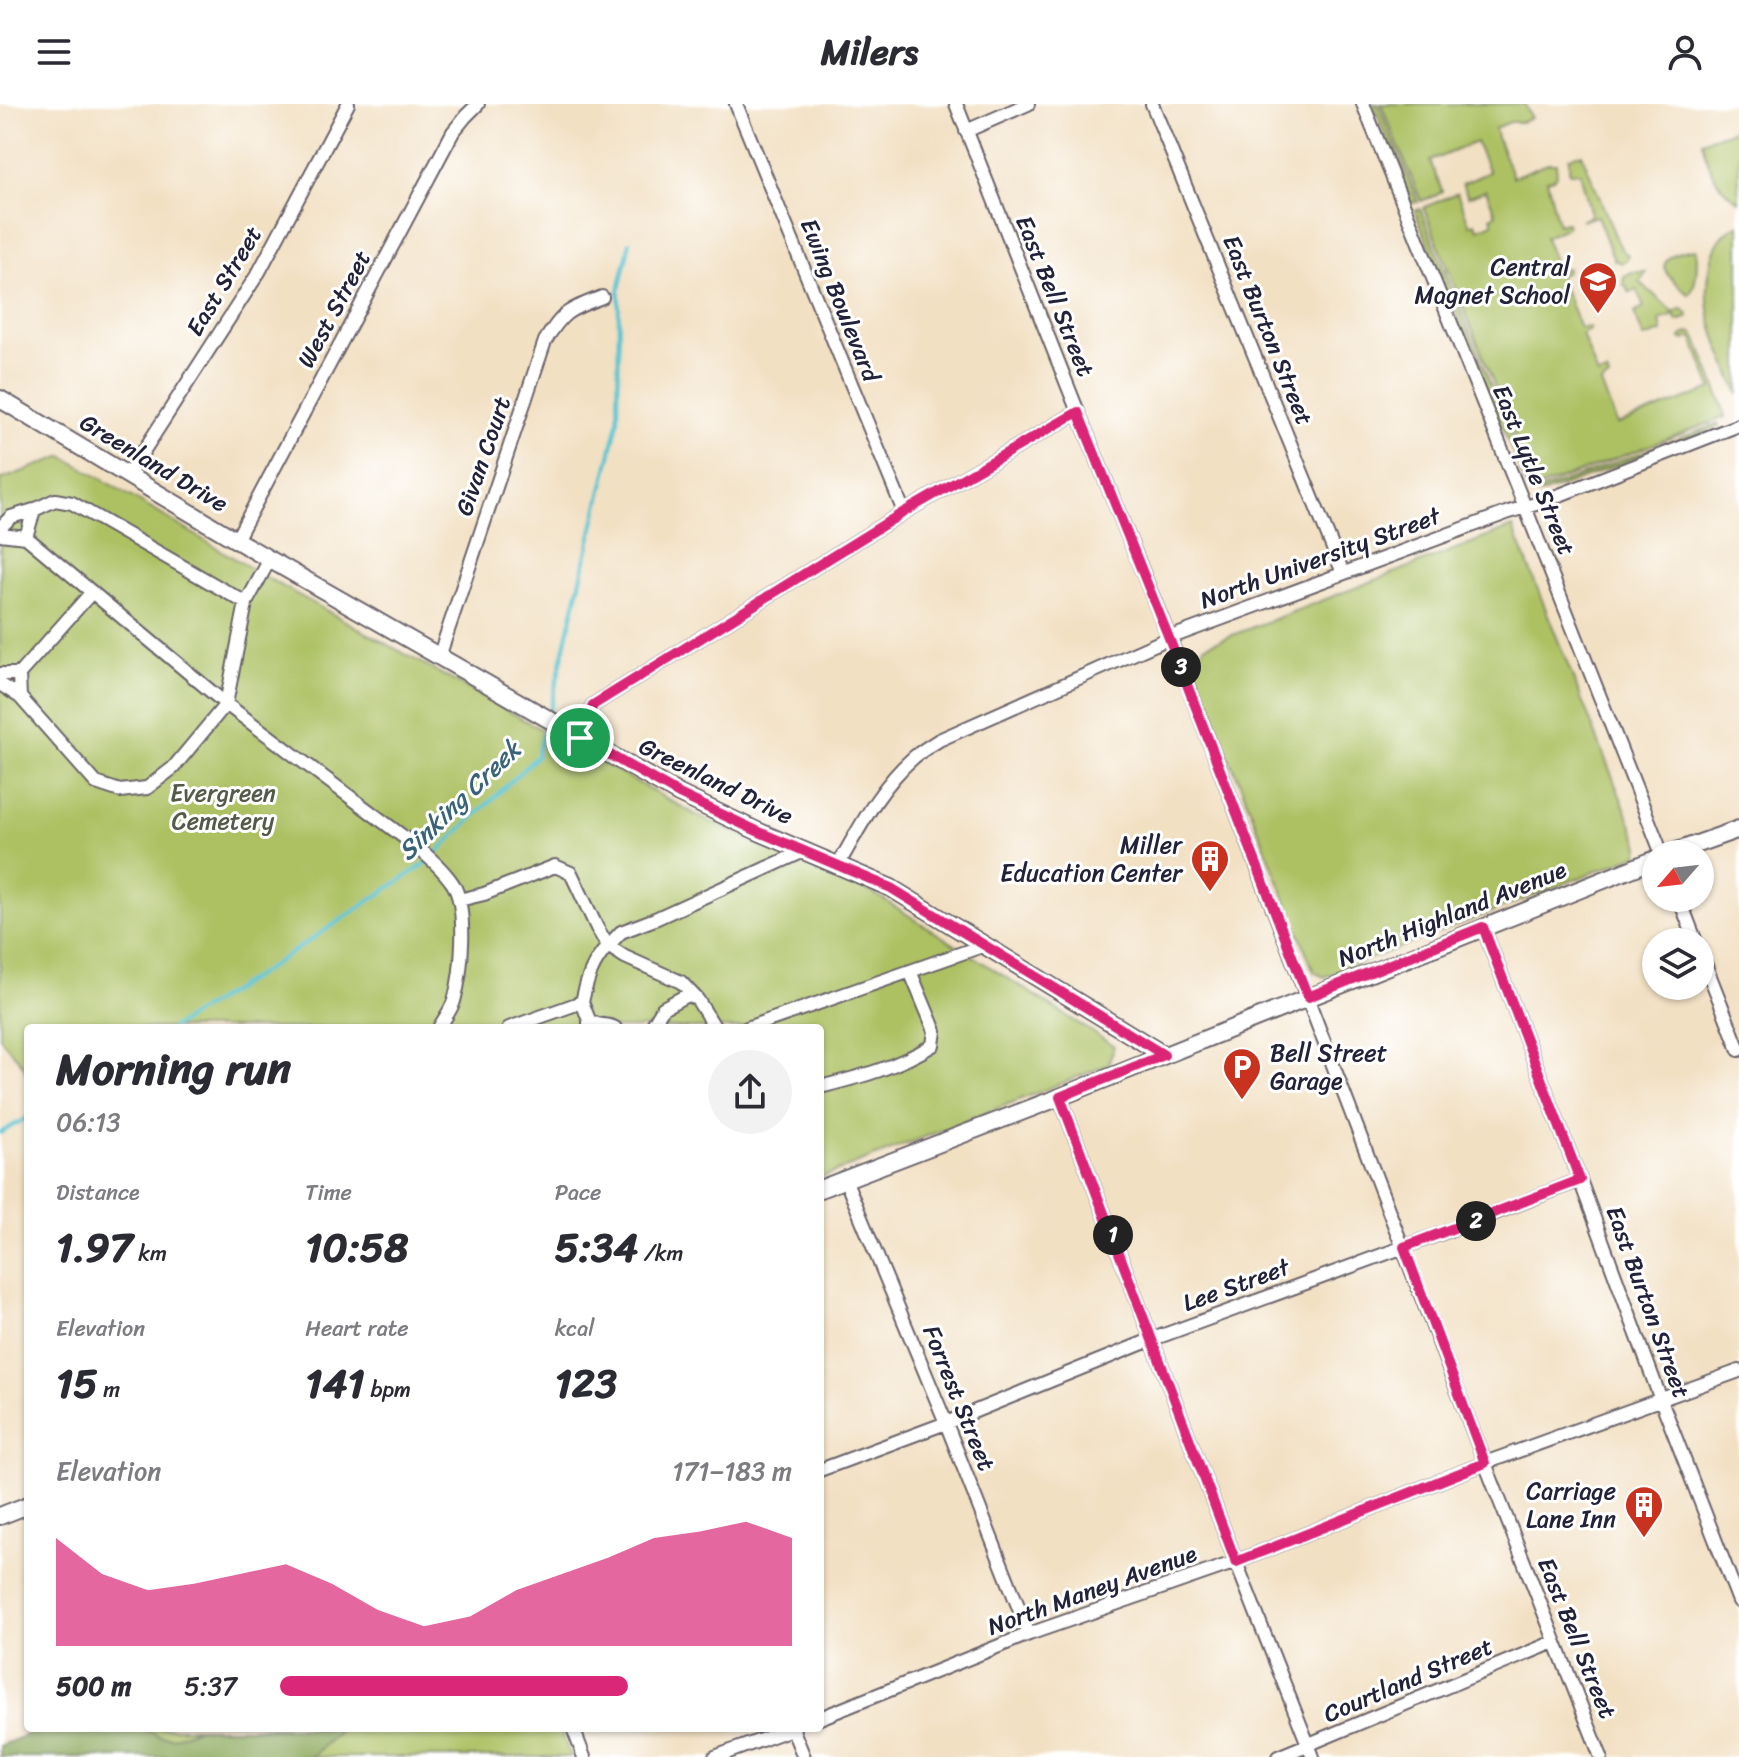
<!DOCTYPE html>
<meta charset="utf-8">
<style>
body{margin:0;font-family:Sriracha,sans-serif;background:#f2f2f3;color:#2b2b33;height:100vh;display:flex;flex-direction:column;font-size:30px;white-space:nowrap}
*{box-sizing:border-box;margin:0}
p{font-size:26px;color:#7c7c81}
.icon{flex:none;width:44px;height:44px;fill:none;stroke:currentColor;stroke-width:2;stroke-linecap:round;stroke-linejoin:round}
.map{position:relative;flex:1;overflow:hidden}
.panel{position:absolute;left:24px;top:920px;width:800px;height:708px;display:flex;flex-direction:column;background:#fff;border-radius:8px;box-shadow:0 2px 6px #0004}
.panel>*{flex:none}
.needle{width:52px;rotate:242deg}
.buttons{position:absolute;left:1642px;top:736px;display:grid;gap:16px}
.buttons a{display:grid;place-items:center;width:72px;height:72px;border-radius:50%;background:#fff;box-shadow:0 2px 6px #0004;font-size:40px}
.pin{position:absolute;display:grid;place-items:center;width:68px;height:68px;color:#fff;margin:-34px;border:4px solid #fff;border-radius:50%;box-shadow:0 2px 8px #0007}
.km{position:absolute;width:40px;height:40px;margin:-20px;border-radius:50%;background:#222;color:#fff;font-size:22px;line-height:40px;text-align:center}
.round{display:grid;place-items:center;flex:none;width:84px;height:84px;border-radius:42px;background:#f2f2f3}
.summary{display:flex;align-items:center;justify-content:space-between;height:136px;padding:0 32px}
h1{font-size:44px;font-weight:700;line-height:60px}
.metrics{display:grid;grid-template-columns:repeat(3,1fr);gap:12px;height:136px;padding:8px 32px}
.metrics div{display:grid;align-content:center}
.metrics b{font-size:40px;font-weight:700}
.metrics small{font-size:22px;font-weight:400}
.metrics p{font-size:22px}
.chart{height:224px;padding:16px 32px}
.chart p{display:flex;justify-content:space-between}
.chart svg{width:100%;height:144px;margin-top:8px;fill:#db2777;opacity:.7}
ul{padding:0 32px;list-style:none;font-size:26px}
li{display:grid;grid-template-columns:128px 96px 1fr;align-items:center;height:60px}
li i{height:20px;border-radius:10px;background:#db2777}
header{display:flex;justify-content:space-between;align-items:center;height:104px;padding:0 32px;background:#fff;font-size:36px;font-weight:700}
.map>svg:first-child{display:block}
.green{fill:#adc164;stroke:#687250;stroke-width:2}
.forest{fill:#8aa75a;stroke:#56644a;stroke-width:2}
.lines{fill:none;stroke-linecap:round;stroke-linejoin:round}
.stream{stroke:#57c2d0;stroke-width:4}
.minor-casing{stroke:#6b646b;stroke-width:16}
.tertiary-casing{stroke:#6b646b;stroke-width:20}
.minor{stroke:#fff;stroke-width:12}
.tertiary{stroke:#fff;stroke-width:16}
.route-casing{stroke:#fff;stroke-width:16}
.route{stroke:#db2777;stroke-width:10}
.labels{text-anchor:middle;stroke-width:6;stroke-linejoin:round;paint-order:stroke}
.poi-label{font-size:24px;fill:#22223b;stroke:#fff;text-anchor:end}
.street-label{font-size:24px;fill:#22223b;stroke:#fff}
.park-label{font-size:24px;fill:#535a49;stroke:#fff}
.water-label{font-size:26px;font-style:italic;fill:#376277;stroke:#fff}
</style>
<header><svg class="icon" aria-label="menu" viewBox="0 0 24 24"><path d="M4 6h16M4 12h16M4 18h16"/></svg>Milers<svg class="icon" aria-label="person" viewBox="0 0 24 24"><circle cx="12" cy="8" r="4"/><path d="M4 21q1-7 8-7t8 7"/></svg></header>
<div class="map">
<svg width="1739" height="1653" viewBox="0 0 1739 1653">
<rect width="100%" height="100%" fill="#fff"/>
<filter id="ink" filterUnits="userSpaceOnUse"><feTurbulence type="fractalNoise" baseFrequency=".0125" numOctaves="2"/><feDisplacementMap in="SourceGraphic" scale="16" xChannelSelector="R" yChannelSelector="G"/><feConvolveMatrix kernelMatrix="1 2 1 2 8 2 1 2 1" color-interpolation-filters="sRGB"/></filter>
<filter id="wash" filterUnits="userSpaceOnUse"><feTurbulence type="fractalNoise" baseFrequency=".006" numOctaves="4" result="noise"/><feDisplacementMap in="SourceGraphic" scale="32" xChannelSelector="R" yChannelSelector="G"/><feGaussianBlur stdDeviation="1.8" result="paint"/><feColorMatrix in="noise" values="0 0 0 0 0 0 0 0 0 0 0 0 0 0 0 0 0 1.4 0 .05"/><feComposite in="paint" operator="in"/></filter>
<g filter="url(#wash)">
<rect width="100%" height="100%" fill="#f2e0c3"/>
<path class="green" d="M1373,0h5l40,98 -6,1z
M1381,0h144l6,14 -9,4h-12l-15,6 2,10 16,39 35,-14h8l1,12 -3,3 -7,2 11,44 8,-2 2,3 -4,4 -19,8 12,33 10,-2v4l-8,4 21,52 10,-1v3l-8,4 16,42 9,-3 2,5 -8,6 16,41 95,-36 -20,-52 -8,3 -3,-2 2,-3 7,-3 5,2 2,5 25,64 3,14 -189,72 -112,-280 1,-2 32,-14 13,32 5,-2 3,6 15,-6 -2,-6 5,-3 -10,-24 -18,7 -6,-13 27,-12 -13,-30 -46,19 12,30 -5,4 -16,6z
M1739,24v73c-22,-11 -32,-37 -37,-60z
M1576,50h6l34,84 6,12 6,5 -2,5 -5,3 -7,-3 -17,-44 -16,5 10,-6 -11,-43 -9,1 -2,-1v-14z
M1420,105l113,281 -5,1 -113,-280z
M1739,120v171c-18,-46 -40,-81 -28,-132 4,-19 11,-30 28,-39z
M1696,145c2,12 1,37 -7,46l-22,-21 -3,-7c3,-15 19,-16 32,-18z
M1632,168h14l-6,10 34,31 6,-4h3l5,6 -1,3 -10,3 -3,-6 -14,5 2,12 -18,6 -10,-25 10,-5 -7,-18 -8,2 -6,-9 1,-7z
M1718,320l1,3 -175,66 -6,1 -1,-2z
M63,352l206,123 431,238 175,77 239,152 -6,19 -288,113v-150h-792v51l-5,-14 -23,-27v-558z
M1513,423l127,319 -2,9 -314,122 -10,-5 -76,-194 -20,-43 -24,-64 10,-25z
M92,1624h467l12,29h-474z"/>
<path class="forest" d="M43,1624h100l16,8 14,2 25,-10h145l-32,29h-311v-11z"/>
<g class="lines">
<path class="stream" d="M549,610l69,-292 1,-132 11,-48
M172,924l89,-55 164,-109 111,-107 10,-34
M0,1029l28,-16"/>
</g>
</g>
<g filter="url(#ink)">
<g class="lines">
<defs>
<path id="minor" d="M736,0l168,408
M956,0l122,308 99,245 315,824 109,276
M1152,0l191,469
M1363,0l162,403 137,347
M966,27l62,-27
M128,371l131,-203 89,-168
M0,424l11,-11 23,-7 21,-10 17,3 174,100
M0,430l26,3 200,167 187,140c14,11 30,25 40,40 15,25 9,89 1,117 -3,9 -10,18 -15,27
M26,433l8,-27
M236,436l217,-408 13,-16 12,-12
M439,553l106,-316c19,-31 24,-31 57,-44
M0,570h19
M0,580l20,13 76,86 24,8 27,-3 26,-20 53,-64 20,-101 24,-44
M20,593l-1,-23 73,-82
M580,634l13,-33 311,-193 174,-100
M838,761c22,-38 42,-78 75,-107 8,-7 17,-12 26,-18l230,-102 340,-126 30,-9 200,-78
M1679,794l17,44
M459,796l25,-6 71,-28 16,7 26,55 11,18c-16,17 -21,34 -26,56
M1483,823l97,253 81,220 78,201
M1700,847l39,99
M697,895l-16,-17 -56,-25 -17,-11 13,-14 34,-13 149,-68
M589,916c12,8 17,3 26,8
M509,924l73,-26 7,18v8
M651,924l12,-20 24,-13 10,4 18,29
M747,924l238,-83
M820,983c40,-10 78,-20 113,-42l2,-14 -25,-60
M1060,993l176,465 77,195
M845,1075l101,244 83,211
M820,1366l126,-47 207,-84 319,-117 108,-42
M820,1614l209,-84 207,-72 249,-99 254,-92
M573,1624l11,29
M792,1624l12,29
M715,1653l79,-29
M1278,1653l276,-115"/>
<path id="tertiary" d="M0,295l236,141 443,254 78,37 134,57 273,167
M1669,750l70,-25
M820,1085l240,-92 596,-238
M0,1412l28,-11"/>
</defs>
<use href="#minor" class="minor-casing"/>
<use href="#tertiary" class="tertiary-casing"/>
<use href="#minor" class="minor"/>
<use href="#tertiary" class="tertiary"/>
</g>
</g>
<g class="lines" filter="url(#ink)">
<defs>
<path id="route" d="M1078,308l91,226 139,359 175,-70 97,253 -176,67 81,216 -249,99 -176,-465 104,-42 -273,-167 -134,-57 -78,-37 -99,-56 13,-33 311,-193z"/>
</defs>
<use href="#route" class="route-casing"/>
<use href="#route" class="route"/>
</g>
<defs>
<symbol id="school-pin" viewBox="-11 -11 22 30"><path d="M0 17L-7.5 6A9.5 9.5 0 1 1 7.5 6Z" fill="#c8321e" stroke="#fff"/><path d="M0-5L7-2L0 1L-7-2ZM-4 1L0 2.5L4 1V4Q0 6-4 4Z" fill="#fff"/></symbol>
<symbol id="building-pin" viewBox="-11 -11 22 30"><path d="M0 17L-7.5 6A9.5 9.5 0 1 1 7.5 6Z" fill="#c8321e" stroke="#fff"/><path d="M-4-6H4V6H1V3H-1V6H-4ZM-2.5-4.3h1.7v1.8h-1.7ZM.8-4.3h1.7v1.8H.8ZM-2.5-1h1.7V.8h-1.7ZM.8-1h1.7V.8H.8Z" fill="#fff"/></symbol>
<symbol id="parking-pin" viewBox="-11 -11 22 30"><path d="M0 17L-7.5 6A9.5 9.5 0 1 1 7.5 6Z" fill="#c8321e" stroke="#fff"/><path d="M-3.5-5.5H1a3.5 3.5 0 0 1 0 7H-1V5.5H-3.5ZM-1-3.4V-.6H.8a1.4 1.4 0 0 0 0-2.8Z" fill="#fff"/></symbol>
</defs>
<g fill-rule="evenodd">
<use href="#school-pin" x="1576" y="155" width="44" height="60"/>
<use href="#building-pin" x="1188" y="733" width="44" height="60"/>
<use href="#parking-pin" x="1220" y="941" width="44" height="60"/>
<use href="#building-pin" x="1622" y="1379" width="44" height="60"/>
</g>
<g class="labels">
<g class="poi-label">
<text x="1570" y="171">Central<tspan x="1570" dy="28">Magnet School</tspan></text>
<text x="1182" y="749">Miller<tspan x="1182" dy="28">Education Center</tspan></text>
<text x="1270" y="957" text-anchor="start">Bell Street<tspan x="1270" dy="28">Garage</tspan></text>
<text x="1616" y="1395">Carriage<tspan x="1616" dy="28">Lane Inn</tspan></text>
</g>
<g class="street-label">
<text transform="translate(224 177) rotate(-59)" y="8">East Street</text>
<text transform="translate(1055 192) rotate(68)" y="8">East Bell Street</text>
<text transform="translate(840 196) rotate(68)" y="8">Ewing Boulevard</text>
<text transform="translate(334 205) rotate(-62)" y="8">West Street</text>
<text transform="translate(1268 226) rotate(68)" y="8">East Burton Street</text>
<text transform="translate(483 352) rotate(-71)" y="8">Givan Court</text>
<text transform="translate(154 359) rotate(31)" y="8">Greenland Drive</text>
<text transform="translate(1534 366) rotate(68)" y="8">East Lytle Street</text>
<text transform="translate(1320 454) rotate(-20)" y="8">North University Street</text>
<text transform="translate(716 677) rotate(26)" y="8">Greenland Drive</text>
<text transform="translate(1452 810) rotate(-22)" y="8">North Highland Avenue</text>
<text transform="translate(1236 1181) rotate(-20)" y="8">Lee Street</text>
<text transform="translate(1648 1198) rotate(70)" y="8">East Burton Street</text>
<text transform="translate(959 1294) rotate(68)" y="8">Forrest Street</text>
<text transform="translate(1092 1486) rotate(-20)" y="8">North Maney Avenue</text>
<text transform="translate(1577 1534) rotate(68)" y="8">East Bell Street</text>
<text transform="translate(1408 1576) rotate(-23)" y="8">Courtland Street</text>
</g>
<g class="park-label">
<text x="223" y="697">Evergreen<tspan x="223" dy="28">Cemetery</tspan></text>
</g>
<g class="water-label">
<text transform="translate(459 696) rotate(-44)" y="9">Sinking Creek</text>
</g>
</g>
</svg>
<div class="buttons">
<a><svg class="needle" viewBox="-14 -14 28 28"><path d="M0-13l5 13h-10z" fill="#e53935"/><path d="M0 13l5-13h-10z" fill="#7c7c81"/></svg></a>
<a><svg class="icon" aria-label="layers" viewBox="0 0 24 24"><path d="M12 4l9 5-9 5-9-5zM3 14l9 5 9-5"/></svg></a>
</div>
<div class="pin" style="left:580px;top:634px;background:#1e9e55"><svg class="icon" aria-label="arrive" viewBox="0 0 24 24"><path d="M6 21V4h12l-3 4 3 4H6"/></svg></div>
<b class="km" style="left:1113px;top:1131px">1</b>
<b class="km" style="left:1476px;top:1117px">2</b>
<b class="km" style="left:1181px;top:563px">3</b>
<section class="panel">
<div class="summary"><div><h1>Morning run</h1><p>06:13</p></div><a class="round"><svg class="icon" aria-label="share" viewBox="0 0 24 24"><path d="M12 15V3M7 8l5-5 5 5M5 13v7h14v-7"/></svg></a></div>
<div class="metrics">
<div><p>Distance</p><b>1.97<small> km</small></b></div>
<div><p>Time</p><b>10:58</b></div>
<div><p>Pace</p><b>5:34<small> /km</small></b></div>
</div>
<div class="metrics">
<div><p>Elevation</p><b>15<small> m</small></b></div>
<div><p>Heart rate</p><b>141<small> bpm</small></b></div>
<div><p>kcal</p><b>123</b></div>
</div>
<div class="chart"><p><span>Elevation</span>171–183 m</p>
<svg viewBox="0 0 160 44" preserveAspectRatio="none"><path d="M0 44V11L10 22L20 27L30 25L40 22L50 19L60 25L70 33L80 38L90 35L100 27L110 22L120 17L130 11L140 9L150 6L160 11V44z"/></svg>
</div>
<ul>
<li><b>500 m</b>5:37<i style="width:68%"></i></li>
</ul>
</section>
</div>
